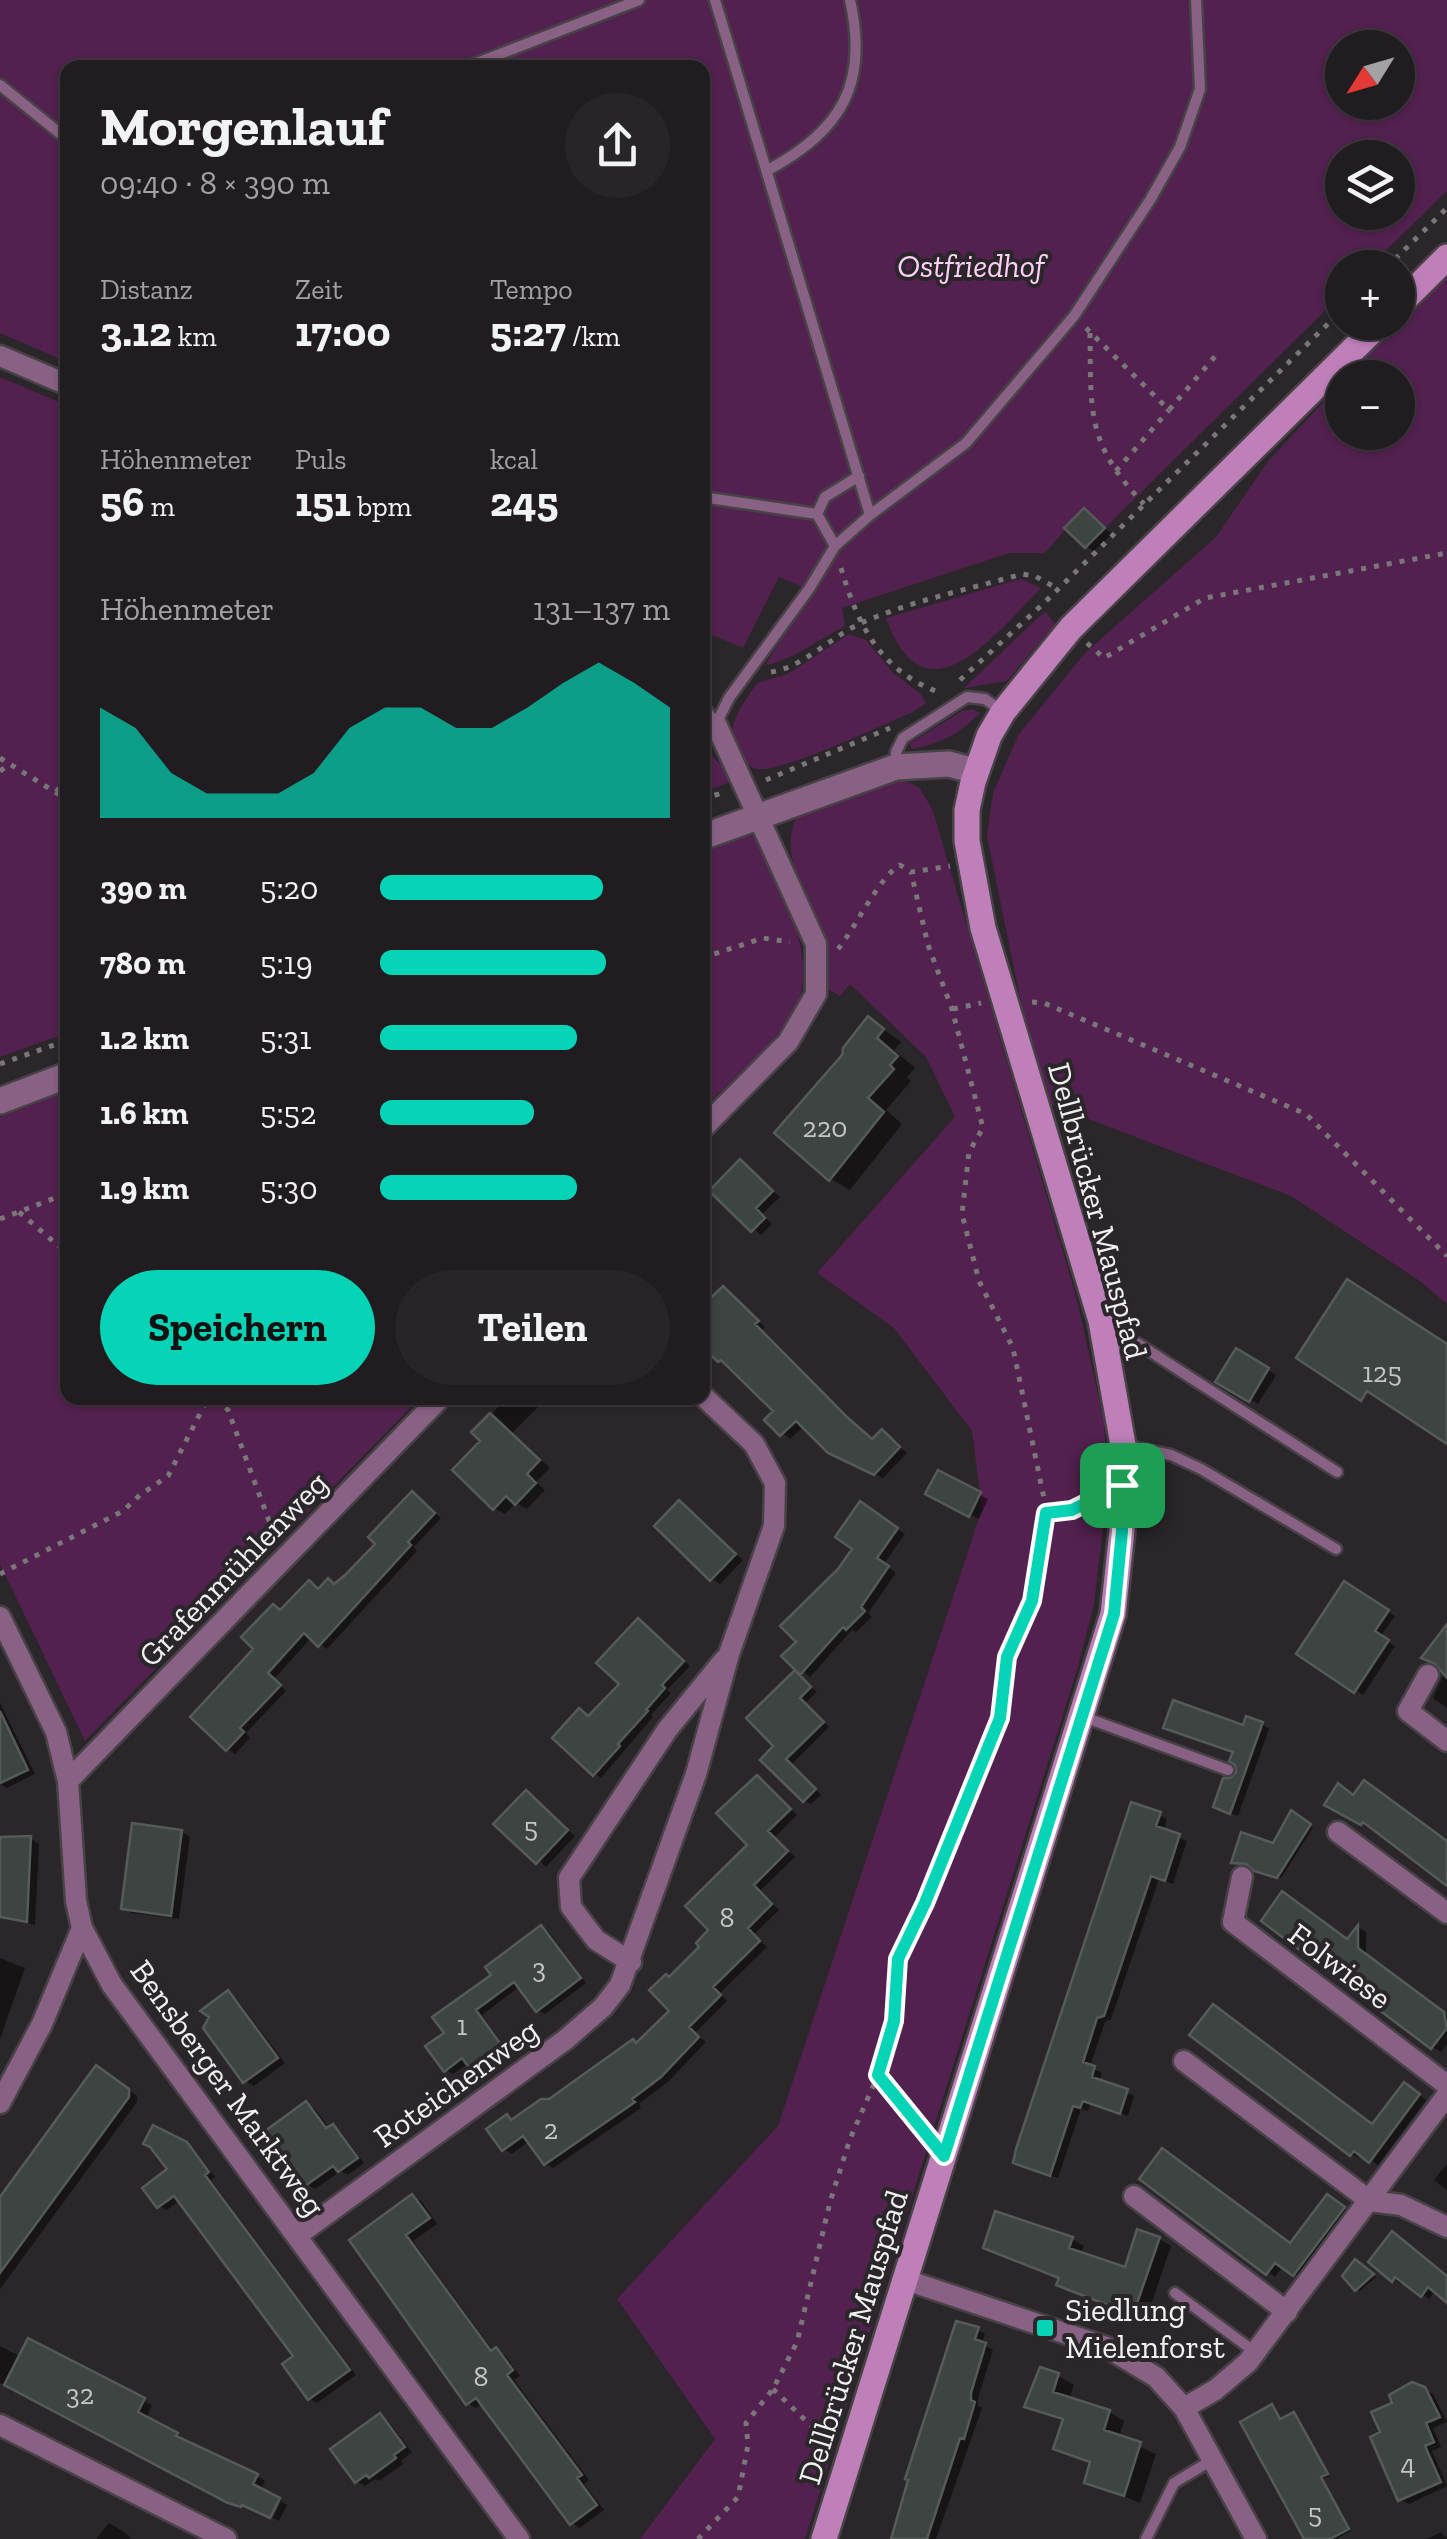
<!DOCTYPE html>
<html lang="de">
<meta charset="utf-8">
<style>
body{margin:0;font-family:"Zilla Slab",serif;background:#282529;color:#f1f3f6;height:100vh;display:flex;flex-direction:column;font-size:38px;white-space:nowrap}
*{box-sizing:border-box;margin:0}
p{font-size:32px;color:#a2a1a5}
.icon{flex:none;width:55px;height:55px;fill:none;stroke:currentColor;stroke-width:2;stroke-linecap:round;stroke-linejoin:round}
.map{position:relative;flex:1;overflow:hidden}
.panel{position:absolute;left:60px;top:60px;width:650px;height:1345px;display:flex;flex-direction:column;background:#201c20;border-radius:20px;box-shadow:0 2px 8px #0004,0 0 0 2px #3d3a3e}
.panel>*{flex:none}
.needle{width:65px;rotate:233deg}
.buttons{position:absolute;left:1325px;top:30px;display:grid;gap:20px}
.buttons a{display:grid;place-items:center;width:90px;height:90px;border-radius:50%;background:#201c20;box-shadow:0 2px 8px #0004,0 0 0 2px #3d3a3e;font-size:50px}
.pin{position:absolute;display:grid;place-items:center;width:85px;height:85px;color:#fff;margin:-42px;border-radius:20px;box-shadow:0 5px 15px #0006}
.round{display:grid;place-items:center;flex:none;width:105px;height:105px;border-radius:52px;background:#282529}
.summary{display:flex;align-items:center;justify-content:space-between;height:170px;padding:0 40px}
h1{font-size:55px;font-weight:800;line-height:75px}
.stats{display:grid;grid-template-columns:repeat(3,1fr);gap:15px;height:170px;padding:10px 40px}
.stats div{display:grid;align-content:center}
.stats b{font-size:42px;font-weight:800}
.stats small{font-size:28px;font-weight:400}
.stats p{font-size:28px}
.chart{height:280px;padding:20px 40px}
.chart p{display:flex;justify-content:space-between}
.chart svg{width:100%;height:180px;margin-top:10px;fill:#05d5b6;opacity:.7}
.cta{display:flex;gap:20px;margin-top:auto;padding:20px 40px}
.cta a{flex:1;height:115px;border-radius:60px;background:#05d5b6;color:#111;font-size:40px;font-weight:800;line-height:115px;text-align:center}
.cta a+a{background:#282529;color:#f1f3f6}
ul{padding:0 40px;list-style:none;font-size:32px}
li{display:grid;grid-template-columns:160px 120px 1fr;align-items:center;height:75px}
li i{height:25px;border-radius:12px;background:#05d5b6}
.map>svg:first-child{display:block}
.green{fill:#52214f;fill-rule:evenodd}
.shadow{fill:#0007}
.building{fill:#3d4442;stroke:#545b59;stroke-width:2.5}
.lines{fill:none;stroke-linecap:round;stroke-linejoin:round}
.service-casing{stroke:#474246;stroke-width:15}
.minor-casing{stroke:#474246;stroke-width:25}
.tertiary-casing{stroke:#474246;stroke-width:30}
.secondary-casing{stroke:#474246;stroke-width:30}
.path{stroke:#7b767a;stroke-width:5;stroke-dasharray:5 8;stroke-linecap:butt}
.service{stroke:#886184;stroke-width:10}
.minor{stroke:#886184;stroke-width:20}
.tertiary{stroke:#886184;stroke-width:25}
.secondary{stroke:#bf80b9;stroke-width:25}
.route-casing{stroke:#fff;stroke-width:20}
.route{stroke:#05d5b6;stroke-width:12}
.poi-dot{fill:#05d5b6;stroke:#2b262a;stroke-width:4}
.labels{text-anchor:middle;stroke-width:8;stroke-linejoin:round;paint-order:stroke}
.number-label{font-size:28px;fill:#c6c5c6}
.park-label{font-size:32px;font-style:italic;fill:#ffcffa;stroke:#2b262a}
.street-label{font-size:32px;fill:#f3f0f2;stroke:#2b262a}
.poi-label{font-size:32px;fill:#f3f0f2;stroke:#2b262a;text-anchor:start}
</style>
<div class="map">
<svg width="1447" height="2539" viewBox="0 0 1447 2539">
<rect width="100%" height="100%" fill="#2b262a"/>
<path class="green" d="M0,0h1447v191l-78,76 -27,1v26l-237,234 -21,-20 -39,45h-36l-167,55 3,18c-24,12 -55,36 -80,39l47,-74 -33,-14 -36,71 -40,-17 -1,-563h-634l-1,294 -67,-29zM1342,48h56v54h-56zM1342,158h56v54h-56z
M1447,271v1033l-27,-23 -129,-85 -250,-95 -54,-265 6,-43 26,-59 66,-81 131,-116 53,-77 73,-78v50h56v-54l-52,-1z
M0,377l68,29 -1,627 -67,24z
M1021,579l20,9c-46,46 -116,139 -155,30z
M1045,611l10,13 -48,57 -43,7z
M849,634l17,6 27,33 28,21 5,9 -15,10c-27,11 -132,61 -154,56 -8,-2 -14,-9 -19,-15 -17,-24 6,-51 19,-71l31,-9z
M972,709l8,4c-22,22 -38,30 -68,36l-3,-5 53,-33z
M702,748h2l32,32 -33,12z
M899,778l21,10 13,23 143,485 28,125 4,65 -14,118 -16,63 -273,872h-165l75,-100 -98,-140 161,-173 204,-617 -10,-78 -78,-103 -77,-55 138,-156 -29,-60 -76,-73 -10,12 -19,-11c-1,-16 -1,-32 -3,-48 -8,-40 -41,-80 -21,-121z
M747,834l16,7c18,41 55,120 34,164 -20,39 -64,72 -94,104v-258z
M67,1091l1,307h352l-335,343 -85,-177v-447z"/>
<path class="shadow" d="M1085,511l27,23 -18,17 -8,-5z
M869,1019l32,23 -7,8 21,18 -8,9 4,4 -25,29 16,14 -52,66 -19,-11 -53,-47 67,-76z
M740,1162l40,35 -18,17 10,10 -11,11 -49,-44z
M723,1289l42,38 -3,3 94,94 18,16 8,-8 25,21 -24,25 -43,-21 -36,-31 -14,13 -22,-19 8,-9 -56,-51z
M1237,1351l39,24 -18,29 -39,-23z
M507,1398h40l-35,35 38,35 -14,14 9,8 -18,19 -11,-6 -11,11 -11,-6 -11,-68 -9,-8z
M939,1474l49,25 -9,20 -50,-25z
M413,1494l28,24 -27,29 3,4 -90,98 -15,-12 -38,42 12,12 -40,42 4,5 -15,16 -8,-5 30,-100 25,-37 27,-29 11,8 16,-5 42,-42z
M680,1503l63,57 -23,24 -8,-5z
M869,1509l36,25 -21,30 12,9 -28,40 4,4 -16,15 -4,-2 -42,47 -25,-21 15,-14 55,-94z
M1345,1584l50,32 -15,21 15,9 -32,49 -63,-42z
M645,1625l45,41 -23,24 4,3 -20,22 2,2 -52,61 -6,-4 -5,-56 32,-34z
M1447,1642v66l-14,-10 11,-24z
M795,1673l22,19 -12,11 24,24 -37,37 29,31 -10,9 -7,-4 -27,-54z
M0,1703l35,71 -28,14 -7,-4z
M1262,1724l7,5 -31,87 -15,-6 8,-29 8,-8 5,-45z
M758,1778l39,37 -22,22 20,20 -35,34 19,19 -25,24 13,13 -47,46 7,8 -32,32 11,9 -37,39 -30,23 2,4 -88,60 -8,-5 -16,-22 -17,13 -8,-5 3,-32 7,4 36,-19 87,-57 36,-34 -3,-32 33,-32 48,-102z
M526,1793l49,43 -29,31 -49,-43z
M1386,1795l61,46v43l-78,-57 -41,-23 26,-7z
M1292,1814l21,14 -32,50 -21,-7z
M1160,1815l7,4 -3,12 23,10 -14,43 -14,-5 -48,140 -6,3 -15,45 12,6 -3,9 35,14 -6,20 -37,-12 -3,7 -7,-2 -23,69 -35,-12z
M182,1832l8,5 -11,82 -47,-6 -8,-5z
M0,1839h31l8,5 -4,81 -35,-7z
M1264,1920l84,21 11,-13 7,4v23l81,60v29l-6,8 -8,-5z
M542,1928l7,4 37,51 -41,31 -8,-4 -17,-24 -38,29 25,36 -28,20 -10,-8 -16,11 -7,-4 1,-37 47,-57z
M0,1958l25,10 -25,71z
M228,1993l8,5 49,65 -31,23 -9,-5z
M105,2073l32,23v6l-137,187v-90z
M1412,2089l14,11 -48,65 -16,-11 -3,4 -8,-4 23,-28z
M306,2104l9,5 15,20 3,-2 8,5 23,31 -16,12 -7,-4 -26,18 -8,-5z
M154,2128l40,21 21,28 -4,3 145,195 -39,28 -7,-4 -13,-42 -117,-157 -13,10 -8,-4 11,-36z
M1447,2164v26l-13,-10z
M1142,2178l149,68 44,-45 15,12 -49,65 -18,-12 -8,11z
M412,2197l9,4 16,23 -24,17 81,111 11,3 15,21 -6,4 75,100 -5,4 20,26 -24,18 -8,-5 -89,-120 -7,5 -8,-5 -116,-163z
M1072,2239l12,7 -3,8 45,16 33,-31 12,7 -25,74 -75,-29 -12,-7 2,-5 -75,-32z
M1355,2262l21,15 -16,14 -4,-2z
M1371,2262l76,13v23l-11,-8 -7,9 -26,-18 -2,3 -8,-5z
M978,2330l7,4 -3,10 11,6 -15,48v8l4,2 -46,131h-44z
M29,2341l123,64 -6,14 65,38 2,-4 52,28 -15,29 -250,-127v-37l21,11z
M1058,2376l16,9 -5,14 40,13 15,9 -5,17 37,16 -16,49 -53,-22 5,-17 -36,-16 9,-26 -38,-16z
M1424,2389l9,5 14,28 -14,6 8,19 -9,4 15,35 -38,18 -9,-5z
M1272,2407l10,14 12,-6 4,2 31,59 -6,3 28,52 -15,8h-29z
M380,2416l8,5 24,31 -11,9 2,3 -24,17 -4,-2 -10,7 -9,-5z
M281,2501l6,4 -8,16 -6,-3z
M109,2523l15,9 8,7h-36z
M1441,2532l6,7h-20z"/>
<path class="building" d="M1084,508l21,20 -20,20 -21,-20z
M868,1016l16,13 -7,9 21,18 -8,9 4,4 -26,29 16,14 -55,69 -55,-48 68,-78 1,-7z
M740,1159l33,32 -17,17 9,10 -14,14 -42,-41z
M1347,1279l100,65v100l-80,-53 -6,10 -65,-43z
M723,1286l36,35 -4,3 92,93 25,22 10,-10 18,18 -26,28 -46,-22 -32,-32 -16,15 -16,-16 9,-9 -52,-51 -3,2 -16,-15v-41z
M1236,1348l33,20 -20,34 -34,-20z
M490,1413l50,47 -13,14 9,9 -21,22 -9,-9 -13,14 -41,-40 28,-29 -9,-9z
M938,1470l43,22 -12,25 -44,-23z
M412,1491l23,22 -27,29 3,3 -93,102 -14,-14 -36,40 13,12 -41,43 4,4 -18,19 -36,-34 63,-68 -12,-12 32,-33 7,6 29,-30 9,9 10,-11 6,6 11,-9 30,-31 -7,-7z
M679,1500l57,54 -26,27 -56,-55z
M860,1501l38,27 -21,30 12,8 -28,41 4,4 -19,19 -3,-3 -43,48 -19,-19 15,-14 -16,-16 58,-57 14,-20 -17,-12z
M1344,1581l45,29 -14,21 14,9 -35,53 -58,-39z
M638,1618l46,43 -22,24 3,3 -19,22 2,1 -30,33 2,2 -27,30 -41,-38 27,-30 9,8 31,-32 -23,-21z
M1447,1624v54l-12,-14 -14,-6z
M795,1670l16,17 -11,11 24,24 -38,37 30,30 -13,13 -43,-42 13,-14 -27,-28z
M1173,1700l70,25 3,-9 17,6 -33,92 -17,-7 10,-29h7l6,-6 -1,-7 -6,-4 4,-9 -70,-24z
M0,1711l28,59 -28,13z
M757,1775l34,34 -23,22 20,20 -34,34 18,19 -24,24 12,13 -47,46 8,8 -32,32 10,10 -38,40 -29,22 3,3 -91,63 -21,-29 -21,15 -16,-22 21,-15 4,6 30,-21h8l84,-60 3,4 33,-32 -20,-21 17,-16 3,3 30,-30 -3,-4 12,-13 -23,-24 62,-61 -31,-32z
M1364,1780l83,61v45l-84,-64 -2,3 -37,-20 14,-22 15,12z
M526,1790l42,40 -32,34 -43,-40z
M1131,1802l30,10 -5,14 24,8 -15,47 -14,-5 -47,140 -7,2 -14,44 12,4 -3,11 36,12 -8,25 -37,-13 -3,7 -7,-2 -23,70 -37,-13 3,-14z
M1291,1810l20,14 -34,54 -23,-7 -8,-7 -15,-1 10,-31 32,11z
M132,1823l50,7 -11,86 -50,-7z
M31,1836l-4,86 -27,-5v-80z
M1282,1891l65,48 11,-14v23l86,64 3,16 -16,21 -170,-128z
M541,1925l40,53 -45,34 -22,-30 -38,28 26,36 -32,23 -8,-11 -18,14 -19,-26 19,-13 -12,-16 59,-42 -6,-8z
M228,1990l50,68 -35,25 -40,-55 6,-11 -9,-6z
M1213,2004l159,120 32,-42 16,12 -51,69 -15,-12 -4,5 -161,-121z
M96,2065l33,24v8l-129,176v-76z
M306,2101l20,27 7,-4 25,34 -20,14 -5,-6 -28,20 -40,-55z
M153,2125l34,17 22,30 -4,3 145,195 -42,30 -26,-36 11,-8 -119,-160 -17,12 -15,-20 25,-19 -17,-22 -7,-3z
M1162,2148l128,95 37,-49 18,13 -52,69 -18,-13 -9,12 -127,-96z
M412,2194l18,24 -24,17 85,116 5,-4 17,23 -6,5 75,100 -5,3 20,27 -27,20 -94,-127 -10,7 -117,-165z
M995,2211l78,26 -4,11 56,19 12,-38 23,8 -27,78 -77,-30 3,-7 -76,-30z
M1392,2231l55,45v27l-19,-16 -7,10 -26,-20 -3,5 -24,-20z
M1355,2259l19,15 -19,17 -13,-15z
M956,2321l23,6 -4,12 11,4 -15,50v7l4,2 -11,37 -4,-1 -33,101h-36l17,-59 -3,-1z
M28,2338l117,60 -7,14 40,21 -2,3 82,38 -5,10 27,14 -10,20 -28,-13 -1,2 -13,-4 -224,-118z
M1040,2367l19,6 -6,19 57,18 -6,20 37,12 -17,54 -40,-13 6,-21 -37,-13 10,-30 -39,-12z
M1412,2382l13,5 15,30 -14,6 8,19 -9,4 16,36 -43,19 -28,-64 10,-5 -9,-20 21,-9 -3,-8z
M1272,2404l8,15 14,-7 34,62 -7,3 28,52 -19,10h-26l-64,-117z
M380,2413l25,34 -11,8 2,3 -27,20 -3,-3 -11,8 -25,-34z"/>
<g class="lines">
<defs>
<path id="service" d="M715,0l155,515
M464,68l175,-68
M0,85l68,55
M768,170c73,-39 101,-86 82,-170
M702,497l115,17 18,32
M817,514l8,-17 34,-21
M702,704l14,20
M702,731l14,-7 13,-26 80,-109 26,-43 35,-31 96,-72 108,-127 76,-116 30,-53 20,-58 -4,-89
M896,767v-15l7,-14 64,-41 18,2 18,13
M1107,1349l30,-6 200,129
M1123,1445l48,10 30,14 135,80
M1084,1717l144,53
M1175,2293l80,59
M1146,2539l28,-56 38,-23"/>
<path id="minor" d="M0,356l68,29
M702,1129l86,-87 28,-48v-50l-100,-220
M0,1617l56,115 12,49 8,120 6,27 30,57 407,554
M1428,1675l-20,36 39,30
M68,1781l372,-383
M1338,1832l109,81
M1242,1877l-9,45 214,163
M631,1962l-35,-22 -25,-33 -2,-29 98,-148 57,-70
M1184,2061l186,140 31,4 46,22
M0,2103l42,-79 40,-96
M1134,2196l153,116
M298,2235l267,-195 38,-33 17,-22 76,-211 33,-120 45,-128 1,-43 -21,-39 -52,-49
M903,2279l203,68 50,30 28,31 72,131
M1184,2408l31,-18 33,-28 199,-267
M0,2425l226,114"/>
<path id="tertiary" d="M702,837l194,-70 53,-3 26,7
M0,1101l68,-26"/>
<path id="secondary" d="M1398,306l49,-49
M824,2539l289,-925 9,-83 1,-86 -22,-124 -118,-393 -16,-87v-31l6,-28 16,-46 14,-24 68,-84 310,-306"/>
</defs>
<use href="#service" class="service-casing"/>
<use href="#minor" class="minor-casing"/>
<use href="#tertiary" class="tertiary-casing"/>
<use href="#secondary" class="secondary-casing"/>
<path class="path" d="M1386,268l61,-60
M1086,328l83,82 49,-57
M1090,333c1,78 -4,111 54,171
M1116,471l53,-61
M841,568c17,58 40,104 100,125
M1087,643l17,15 101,-60 242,-45
M771,672c34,-5 62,-38 95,-51 49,-21 104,-32 156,-47l13,2 23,13
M960,680l84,-77 298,-293
M0,758l68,42
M0,771l10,-7
M766,780l124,-52
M56,792l12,-14
M702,799l20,-6
M838,949c18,-22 41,-72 62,-84l11,7 39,-6
M702,958l61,-20 27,4
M1032,1002l12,1 262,111 141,142
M953,1009l28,-6
M0,1064l68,-24
M19,1212l49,42
M0,1219l68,-26
M217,1398l11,12 47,127
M1047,1513l24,-3 29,-15
M0,1574l123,-63 17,-16 28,-19 40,-78
M878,2075l48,59
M773,2389l56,54
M698,2539l40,-42 10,-52 -2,-22 27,-34 24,-47 33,-140 20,-63 28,-64 16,-54 4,-62 27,-56 74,-185 8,-61 25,-56 15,-88 -34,-165 -34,-67 -17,-67 7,-62 14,-24 -31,-119 -24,-64 -17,-73"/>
<use href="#service" class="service"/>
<use href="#minor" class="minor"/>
<use href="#tertiary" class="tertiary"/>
<use href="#secondary" class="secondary"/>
</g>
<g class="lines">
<defs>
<path id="route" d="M1122,1485v46l-8,83 -170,542 -66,-81 16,-54 4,-62 27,-56 75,-185 7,-61 25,-56 14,-88 26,-3z"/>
</defs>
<use href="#route" class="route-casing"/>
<use href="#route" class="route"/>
</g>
<rect class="poi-dot" x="1035" y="2318" width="20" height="20" rx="5"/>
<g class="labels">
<g class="number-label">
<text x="825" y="1137">220</text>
<text x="1382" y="1382">125</text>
<text x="531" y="1837">5</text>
<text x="727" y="1927">8</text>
<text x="539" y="1978">3</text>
<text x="462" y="2035">1</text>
<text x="551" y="2139">2</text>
<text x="481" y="2386">8</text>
<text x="80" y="2404">32</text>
<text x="1408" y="2474">4</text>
<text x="1315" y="2523">5</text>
</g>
<g class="park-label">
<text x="971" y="277">Ostfriedhof</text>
</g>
<g class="street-label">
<text transform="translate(1098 1211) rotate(75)" y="11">Dellbrücker Mauspfad</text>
<text transform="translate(233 1569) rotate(-46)" y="11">Grafenmühlenweg</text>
<text transform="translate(1340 1966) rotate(37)" y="11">Folwiese</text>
<text transform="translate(456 2083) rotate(-36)" y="11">Roteichenweg</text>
<text transform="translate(228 2088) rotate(54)" y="11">Bensberger Marktweg</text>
<text transform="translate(853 2337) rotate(-73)" y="11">Dellbrücker Mauspfad</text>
</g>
<g class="poi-label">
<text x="1065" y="2321">Siedlung<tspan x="1065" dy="37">Mielenforst</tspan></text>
</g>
</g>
</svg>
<div class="buttons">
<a><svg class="needle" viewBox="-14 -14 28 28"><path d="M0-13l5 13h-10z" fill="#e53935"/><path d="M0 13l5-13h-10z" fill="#a2a1a5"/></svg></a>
<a><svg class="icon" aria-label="layers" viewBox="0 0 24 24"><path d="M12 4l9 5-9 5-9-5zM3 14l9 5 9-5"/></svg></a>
<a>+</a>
<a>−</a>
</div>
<div class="pin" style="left:1122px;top:1485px;background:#1e9e55"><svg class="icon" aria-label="arrive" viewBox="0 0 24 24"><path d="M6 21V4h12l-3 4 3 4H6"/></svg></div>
<section class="panel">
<div class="summary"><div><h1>Morgenlauf</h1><p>09:40 · 8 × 390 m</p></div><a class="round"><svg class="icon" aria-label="share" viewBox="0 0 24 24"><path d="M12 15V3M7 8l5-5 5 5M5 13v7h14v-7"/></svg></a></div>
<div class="stats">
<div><p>Distanz</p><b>3.12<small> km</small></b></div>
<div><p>Zeit</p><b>17:00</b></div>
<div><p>Tempo</p><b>5:27<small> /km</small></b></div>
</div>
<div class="stats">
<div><p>Höhenmeter</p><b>56<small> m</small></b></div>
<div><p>Puls</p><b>151<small> bpm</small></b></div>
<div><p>kcal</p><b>245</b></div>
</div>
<div class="chart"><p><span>Höhenmeter</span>131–137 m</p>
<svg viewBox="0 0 160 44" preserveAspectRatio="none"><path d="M0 44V17L10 22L20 33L30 38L40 38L50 38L60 33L70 22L80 17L90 17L100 22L110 22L120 17L130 11L140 6L150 11L160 17V44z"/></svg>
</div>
<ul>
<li><b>390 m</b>5:20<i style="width:77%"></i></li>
<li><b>780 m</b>5:19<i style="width:78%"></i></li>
<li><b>1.2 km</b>5:31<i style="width:68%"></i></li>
<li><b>1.6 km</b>5:52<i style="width:53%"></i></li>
<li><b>1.9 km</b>5:30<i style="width:68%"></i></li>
</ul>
<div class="cta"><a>Speichern</a><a>Teilen</a></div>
</section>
</div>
